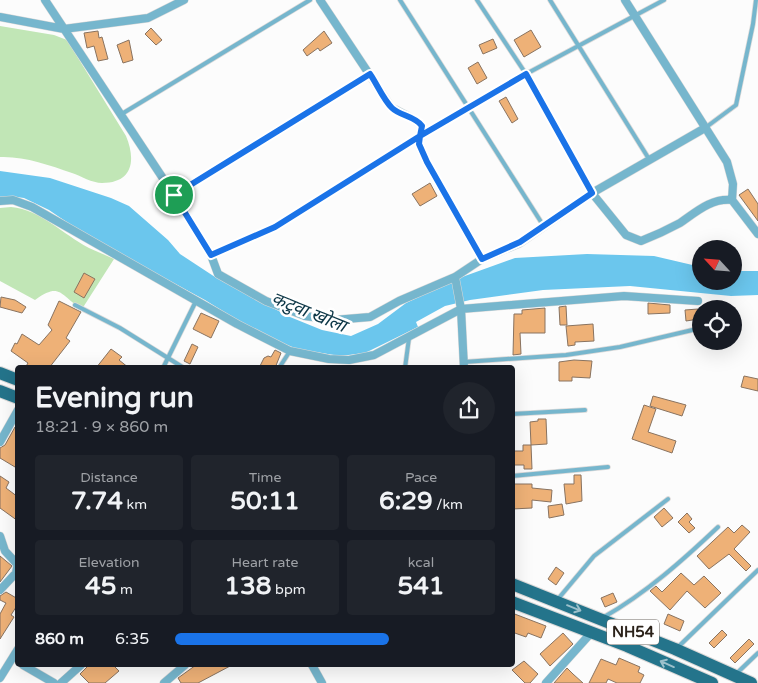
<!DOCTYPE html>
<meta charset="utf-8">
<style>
body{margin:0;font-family:"Varela Round","Noto Sans Devanagari",sans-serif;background:#20242c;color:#f1f3f6;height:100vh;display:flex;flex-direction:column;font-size:19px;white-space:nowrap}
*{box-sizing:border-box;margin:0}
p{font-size:16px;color:#9ea1a6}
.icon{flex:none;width:28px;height:28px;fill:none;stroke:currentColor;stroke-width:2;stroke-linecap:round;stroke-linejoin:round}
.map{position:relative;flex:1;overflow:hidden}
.panel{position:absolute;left:15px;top:365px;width:500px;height:302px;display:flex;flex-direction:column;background:#171b24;border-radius:5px;box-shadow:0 5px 20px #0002}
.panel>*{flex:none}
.needle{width:32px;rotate:296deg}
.fabs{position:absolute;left:692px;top:240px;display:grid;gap:10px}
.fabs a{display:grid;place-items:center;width:50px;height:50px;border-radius:50%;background:#171b24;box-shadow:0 5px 20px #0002;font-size:25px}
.pin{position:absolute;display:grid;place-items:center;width:42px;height:42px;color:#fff;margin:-21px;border:2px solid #fff;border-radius:50%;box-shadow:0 1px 5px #0007}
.round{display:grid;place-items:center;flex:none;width:52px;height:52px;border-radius:26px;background:#20242c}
.headline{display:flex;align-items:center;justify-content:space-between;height:85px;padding:0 20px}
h1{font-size:28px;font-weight:700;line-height:38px}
.metrics{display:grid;grid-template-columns:repeat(3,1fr);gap:8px;height:85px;padding:5px 20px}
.metrics div{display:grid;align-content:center;border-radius:5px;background:#20242c;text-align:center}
.metrics b{font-size:25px;font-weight:700}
.metrics small{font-size:14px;font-weight:400}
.metrics p{font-size:14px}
ul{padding:0 20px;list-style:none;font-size:16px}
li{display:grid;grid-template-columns:80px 60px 1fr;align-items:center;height:38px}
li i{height:12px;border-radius:6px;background:#1a73e8}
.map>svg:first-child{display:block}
.green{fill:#c1e6b6}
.water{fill:#6bc6ed}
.building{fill:#eeb177;stroke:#897360}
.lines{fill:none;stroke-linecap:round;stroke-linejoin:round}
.service-casing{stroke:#dbd9d8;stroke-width:5.5}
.minor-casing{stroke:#dbd9d8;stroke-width:9}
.primary-casing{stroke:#dbd9d8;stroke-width:14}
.service{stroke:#76b6cd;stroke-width:4}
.minor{stroke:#76b6cd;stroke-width:8}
.primary{stroke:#24748b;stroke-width:12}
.oneway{stroke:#9cc0cb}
.route-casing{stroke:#fff;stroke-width:10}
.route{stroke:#1a73e8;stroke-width:6}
.labels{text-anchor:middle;stroke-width:5;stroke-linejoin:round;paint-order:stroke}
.shield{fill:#fff;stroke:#6b645f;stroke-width:1}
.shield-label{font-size:15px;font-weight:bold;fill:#2b221a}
.water-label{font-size:18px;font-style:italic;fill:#0c3646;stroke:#fff}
</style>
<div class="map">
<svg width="758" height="683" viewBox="0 0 758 683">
<rect width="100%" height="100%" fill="#fcfcfc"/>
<path class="green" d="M0,26l54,9 13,5 59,96c10,24 7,47 -24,47 -10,0 -21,-7 -30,-10 -23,-8 -48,-17 -72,-16z
M11,207c31,3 51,27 78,41 8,4 17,7 25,11l-32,50c-22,-13 -21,-28 -47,-9l-35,-19v-73z"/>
<path class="water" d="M0,171l50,7 61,20 18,8 39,34 12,14 35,23 75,40 32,13 29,6 27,-12 28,-21 45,-22 64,-23 72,-4 67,2 47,11v14h33v-10h24v24l-27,1 -101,-10 -87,4 -73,10 -25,6 -29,16 2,5 -53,26 -25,3 -43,-7 -41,-17 -51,-32 -115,-62 -41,-28 -25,-12 -15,-2 -9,3z"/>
<path class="building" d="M151,28l11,12 -6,5 -11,-11z
M531,30l10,17 -17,10 -10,-17z
M98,31l1,7 3,-1 6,22 -10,2 -4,-15 -7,2 -3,-15z
M324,31l8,12 -12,8 -2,-3 -11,8 -4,-6z
M493,39l4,9 -14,6 -4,-9z
M129,40l4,20 -10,3 -6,-18z
M478,62l9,16 -10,6 -9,-16z
M506,97l12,22 -6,4 -13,-22z
M430,183l7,13 -17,10 -8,-12z
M748,189l10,15v17l-19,-26z
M84,273l11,6 -11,19 -10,-6z
M1,297l14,3 11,7 -4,6 -22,-6z
M59,301l22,11 -15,26 4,3 -21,27h-24l3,-5 -17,-12 4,-8 2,1 5,-10 17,11 13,-15 -4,-5z
M648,303l22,2v8l-22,1z
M566,306l1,19h-7l-1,-18z
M545,308v25h-25l1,21 -8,1 1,-41h8v-4z
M698,309l1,10 -13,2 -1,-11z
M201,313l18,8 -8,17 -18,-9z
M593,324l1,17 -19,1v3l-7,1 -2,-20z
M192,344l6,3 -8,17 -6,-3z
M111,349l11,8 -3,3 10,8h-33z
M275,350l6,3 -6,15h-16l5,-10 4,-2 3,1z
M574,360l18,1 -2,17 -18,-1v4h-13v-19z
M744,376l14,3v12l-17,-4z
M653,396l33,9 -4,11 -32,-10z
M644,405l12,4 -8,23 28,9 -4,12 -40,-14z
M538,419h8l1,25 -16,1 -1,-23 8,-1z
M15,427l3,1v35l-3,4 -15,-9v-10l5,-3z
M523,445h8l1,24h-8v-4h-12v-14h11z
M574,475h7l1,26 -16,3 -2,-20h10z
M0,476l9,6 -3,6 12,9v24l-18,-13z
M513,484h19v4l20,2 -1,12 -19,-2v8l-20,1z
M562,504l2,11 -15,3 -1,-12z
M664,508l9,10 -11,9 -8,-10z
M687,513l5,6 -3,3 6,6 -6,5 -11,-11z
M742,525l8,7 -16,17 17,17 -5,5 -17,-17 -20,15 -12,-13 31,-29 6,6z
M0,556l12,10 -12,16z
M556,567l8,6 -8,12 -8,-6z
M681,573l13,12 10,-9 17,17 -16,15 -18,-17 -17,19 -20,-19 6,-5 6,6z
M6,592l12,7v5l-7,11 3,2 -14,22v-25l6,-11 -6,-3v-4z
M613,593l4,9 -12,5 -4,-9z
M512,613l34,13 -5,12 -13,-5 -2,4 -14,-5z
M668,614l16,7 -4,10 -16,-7z
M722,630l5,5 -13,13 -5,-5z
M563,633l10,11 -23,22 -10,-12z
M749,639l5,5 -19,19 -5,-5z
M619,658l21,9 -2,5 6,3 -4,8h-23l-9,-4 -2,4h-17l12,-24 15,6z
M524,661l14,13 -8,9h-5l-13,-13z
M89,665h24l6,6 -14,12h-16l-9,-9z
M196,665h36l-34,18h-17l-3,-5z
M567,668l6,6 10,9h-29z"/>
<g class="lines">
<defs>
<path id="service" d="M400,0l143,225
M477,0l49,74 66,119
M550,0l99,159
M120,115l190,-115
M705,128l31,-23 17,-81 3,-24
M174,195l196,-121
M211,255l64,-28 145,-91 106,-62 138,-74
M75,305l45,23 64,40
M464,362l102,-7 54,-8 81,-19
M163,368l33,-67
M279,368l11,-17
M405,368l4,-30
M512,414l73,-4
M512,476l96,-9
M558,599l36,-43 74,-57
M604,617c42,-24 78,-56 114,-90
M677,648l81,-78
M737,673l21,-20"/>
<path id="minor" d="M45,0l129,195 37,60 7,19 48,27 39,15 29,4 36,-3 29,-16 56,-24 27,-18 38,-16 72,-50 113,-65
M320,0l71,107c9,6 26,12 31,19l-3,18 8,18 55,97
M625,0l102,162 6,22 -1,16 26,34
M0,17l64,12 84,-11 36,-18
M592,193l34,42 15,6c13,-5 26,-11 39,-18 16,-11 31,-25 52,-23
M0,201l13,-1 19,7 205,117 53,27 39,8 20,1 25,-5 87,-46 163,-13 74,5
M455,277l6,32 3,59
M0,442l18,-32
M0,536l5,15 13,14
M0,590l16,-17 2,-10
M23,665l31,18
M312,665l10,18
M0,678l18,-29
M61,683l20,-18
M164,683l21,-18
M546,683l45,-50"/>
<path id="primary" d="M0,373l18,7
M0,391l18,7
M512,584l163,65 76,34
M512,602l115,44 85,37"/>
</defs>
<use href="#service" class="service-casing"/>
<use href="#minor" class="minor-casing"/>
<use href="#primary" class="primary-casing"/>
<use href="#service" class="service"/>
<use href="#minor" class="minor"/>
<use href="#primary" class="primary"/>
</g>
<defs><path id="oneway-shaft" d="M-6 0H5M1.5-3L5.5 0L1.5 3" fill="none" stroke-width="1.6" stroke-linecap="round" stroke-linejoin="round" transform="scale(1.25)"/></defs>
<g class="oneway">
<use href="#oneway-shaft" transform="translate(574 608) rotate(22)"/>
<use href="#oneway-shaft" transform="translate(667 664) rotate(-156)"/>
</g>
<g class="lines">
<defs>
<path id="route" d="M174,195l37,60 64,-28 145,-91 -1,8 8,18 55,97 38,-17 72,-49 -66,-119 -106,62 2,-10c-7,-10 -22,-10 -30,-18 -9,-9 -15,-24 -22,-34l-196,121"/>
</defs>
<use href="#route" class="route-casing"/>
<use href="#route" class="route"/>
</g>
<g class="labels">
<rect class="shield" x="607" y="619.5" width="52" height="25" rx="4"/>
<g class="shield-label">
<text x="633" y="637">NH54</text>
</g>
<g class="water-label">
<text transform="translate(309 312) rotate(22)" y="6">कटुवा खोला</text>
</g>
</g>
</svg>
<div class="fabs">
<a><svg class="needle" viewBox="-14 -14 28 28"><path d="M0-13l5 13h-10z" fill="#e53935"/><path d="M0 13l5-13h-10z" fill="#9ea1a6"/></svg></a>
<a><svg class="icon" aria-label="locate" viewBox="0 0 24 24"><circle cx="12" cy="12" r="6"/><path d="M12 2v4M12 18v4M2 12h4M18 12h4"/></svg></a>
</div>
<div class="pin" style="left:174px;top:195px;background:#1e9e55"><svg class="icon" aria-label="arrive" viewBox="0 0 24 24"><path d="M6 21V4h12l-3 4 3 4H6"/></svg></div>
<section class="panel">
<div class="headline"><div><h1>Evening run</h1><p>18:21 · 9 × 860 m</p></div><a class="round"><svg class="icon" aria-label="share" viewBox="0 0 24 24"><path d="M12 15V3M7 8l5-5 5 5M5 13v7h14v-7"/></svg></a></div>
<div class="metrics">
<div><p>Distance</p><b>7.74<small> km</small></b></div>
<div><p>Time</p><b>50:11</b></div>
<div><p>Pace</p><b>6:29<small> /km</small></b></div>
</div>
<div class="metrics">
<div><p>Elevation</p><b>45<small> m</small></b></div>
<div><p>Heart rate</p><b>138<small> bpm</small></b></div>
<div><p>kcal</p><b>541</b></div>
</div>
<ul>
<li><b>860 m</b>6:35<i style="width:67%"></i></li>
</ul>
</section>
</div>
